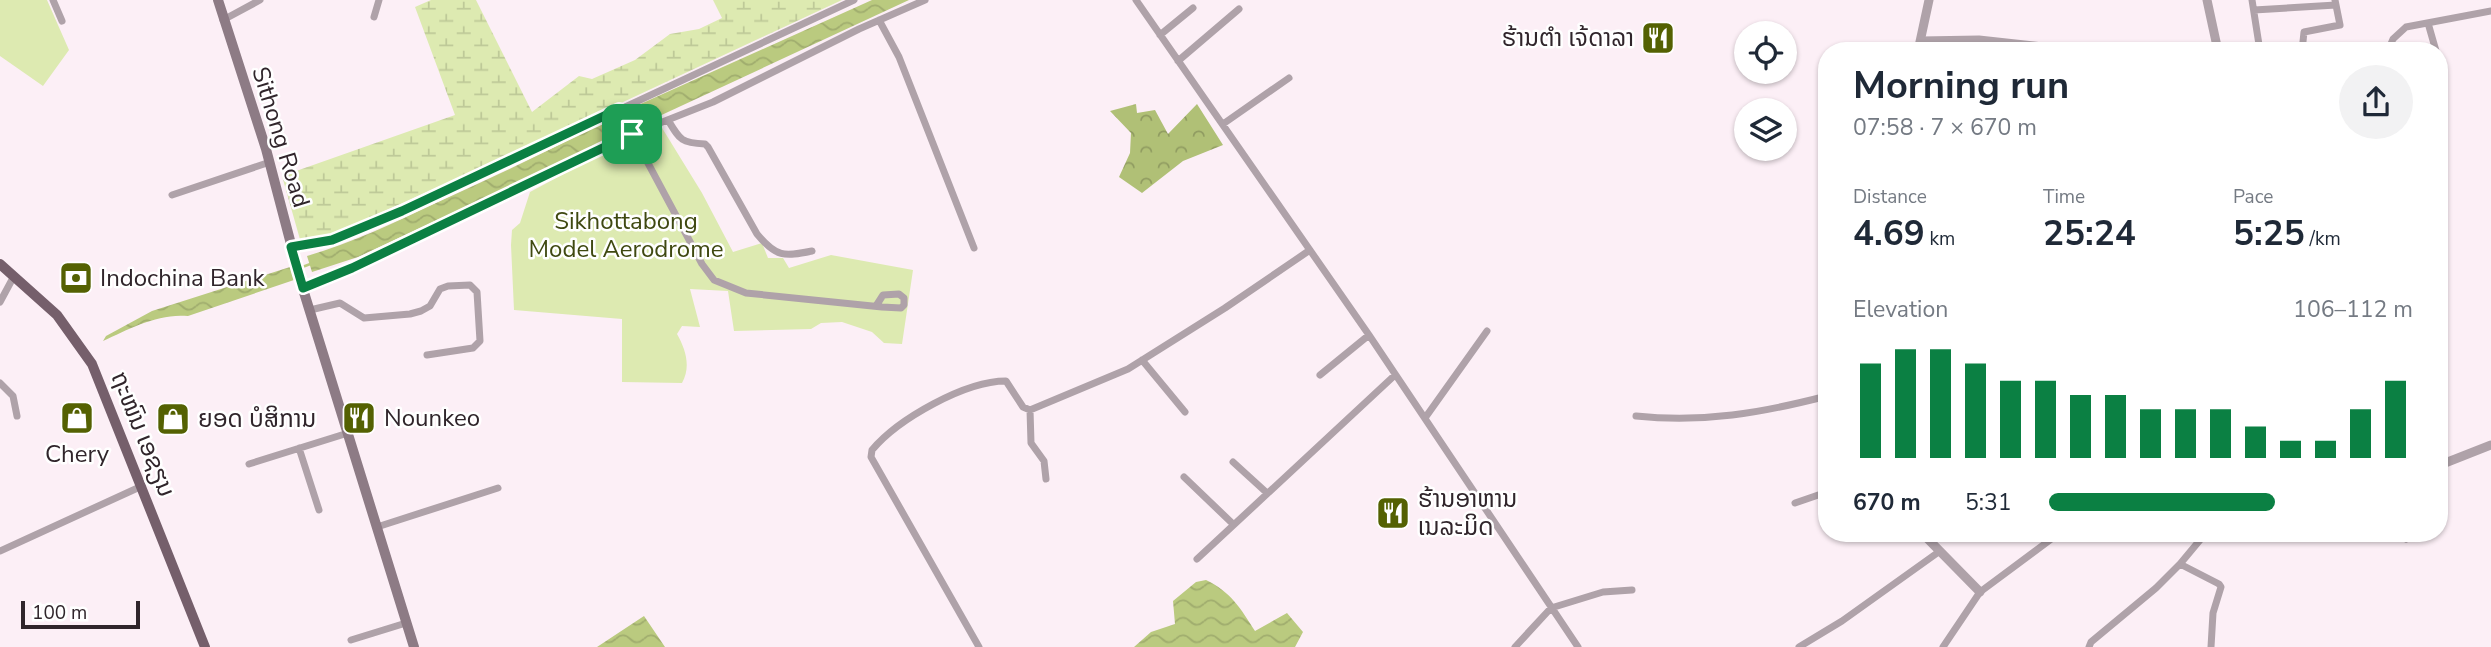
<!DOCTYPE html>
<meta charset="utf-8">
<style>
body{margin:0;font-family:"Nunito Sans","Noto Sans Lao",sans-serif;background:#f2f2f3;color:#1f2937;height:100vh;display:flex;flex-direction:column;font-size:26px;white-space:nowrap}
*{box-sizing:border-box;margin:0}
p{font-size:23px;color:#747a83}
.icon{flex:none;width:38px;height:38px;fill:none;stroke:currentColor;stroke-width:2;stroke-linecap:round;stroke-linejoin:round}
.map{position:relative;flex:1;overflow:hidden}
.sheet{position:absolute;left:1818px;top:42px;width:630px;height:500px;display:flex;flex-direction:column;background:#fff;border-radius:28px;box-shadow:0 2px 5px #0004}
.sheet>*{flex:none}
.controls{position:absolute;left:1734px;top:21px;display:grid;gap:14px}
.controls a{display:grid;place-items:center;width:63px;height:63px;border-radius:50%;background:#fff;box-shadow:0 2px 5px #0004;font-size:35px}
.scale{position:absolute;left:21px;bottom:18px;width:119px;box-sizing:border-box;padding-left:7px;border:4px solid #30252b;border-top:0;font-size:19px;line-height:24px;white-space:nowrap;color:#30252b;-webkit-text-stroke:5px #fff;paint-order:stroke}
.pin{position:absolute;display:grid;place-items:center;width:60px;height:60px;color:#fff;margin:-30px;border-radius:14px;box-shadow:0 4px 10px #0006}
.round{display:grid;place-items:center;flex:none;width:74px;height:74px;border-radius:37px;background:#f2f2f3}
.overview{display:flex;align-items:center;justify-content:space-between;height:119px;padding:0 35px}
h1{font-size:38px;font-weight:700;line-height:52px}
.metrics{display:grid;grid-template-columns:repeat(3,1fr);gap:10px;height:119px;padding:7px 35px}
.metrics div{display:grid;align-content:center}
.metrics b{font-size:35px;font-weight:700}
.metrics small{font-size:19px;font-weight:400}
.metrics p{font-size:19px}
.chart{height:196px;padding:14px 35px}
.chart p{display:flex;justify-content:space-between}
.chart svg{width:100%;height:126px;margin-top:7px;stroke:#0b8043;stroke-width:6}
ul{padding:0 35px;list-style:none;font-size:23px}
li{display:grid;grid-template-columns:112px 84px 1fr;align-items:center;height:52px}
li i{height:18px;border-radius:9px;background:#0b8043}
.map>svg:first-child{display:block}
.green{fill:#ddeab1}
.forest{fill:url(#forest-crowns)}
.wetland{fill:url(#wetland-marsh)}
.water{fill:url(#water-waves)}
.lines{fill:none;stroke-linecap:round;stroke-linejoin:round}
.stream{stroke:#baca7f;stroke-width:2.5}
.minor{stroke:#afa2a9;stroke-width:7}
.tertiary{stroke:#afa2a9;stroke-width:9}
.secondary{stroke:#8d7b85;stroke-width:10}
.primary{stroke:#755f6b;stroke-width:10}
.route-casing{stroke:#fff;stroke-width:14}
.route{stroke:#0b8043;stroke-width:9}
.labels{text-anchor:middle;stroke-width:5;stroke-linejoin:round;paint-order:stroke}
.poi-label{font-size:24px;fill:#30252b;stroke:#fff;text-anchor:start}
.street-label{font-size:24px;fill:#30252b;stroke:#fff}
.park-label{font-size:24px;fill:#3f4911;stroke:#fff}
</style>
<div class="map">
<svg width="2491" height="647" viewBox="0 0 2491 647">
<defs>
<pattern id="forest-crowns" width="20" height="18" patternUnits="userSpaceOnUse" patternTransform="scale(1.75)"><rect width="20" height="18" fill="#b0c076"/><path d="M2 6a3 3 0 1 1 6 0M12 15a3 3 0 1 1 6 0" fill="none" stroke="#909c61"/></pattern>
<pattern id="wetland-marsh" width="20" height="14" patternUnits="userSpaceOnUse" patternTransform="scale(1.75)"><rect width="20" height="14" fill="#ddeab1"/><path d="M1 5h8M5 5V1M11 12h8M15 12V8" fill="none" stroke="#bec998"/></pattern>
<pattern id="water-waves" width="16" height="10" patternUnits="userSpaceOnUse" patternTransform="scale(1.75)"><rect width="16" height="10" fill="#baca7f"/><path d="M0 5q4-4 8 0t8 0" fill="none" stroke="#a0ad6e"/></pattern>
</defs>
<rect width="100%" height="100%" fill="#fceff6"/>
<path class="green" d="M0,0h47l22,50 -26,36 -43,-30z
M659,123l43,70 31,59 29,-9 6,15h15l6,10 42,-13 82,15 -11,74 -18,-1 -12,-11 -30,-10 -21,1 -10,6 -77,2 -6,-40 -38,-2 10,38 -18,-1 -5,8c9,16 14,33 5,49l-60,-1v-63l-108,-9 -3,-65 1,-15 8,-7 10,-31z"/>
<path class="forest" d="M1136,104l1,9 18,-3 13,24 29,-30 26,41 -40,16 -41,32 -23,-16 11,-24 1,-20 -21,-22z"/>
<path class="wetland" d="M431,0h45l56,112 47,-36 13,3 43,-19 35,-26 29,-5 23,-11 -9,-18h129l-339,158 -172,77 -30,8 -19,-67 173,-61 -40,-108z"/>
<path class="water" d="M872,0h37l-269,125 -8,1 -19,12 -255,119 -46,15 -5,-16c45,-13 86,-33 129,-53 53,-24 106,-49 158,-76 16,-7 30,-6 42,-21z
M290,267l4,13 -106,36c-30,-3 -59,13 -85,25l3,-5 46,-25z
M1206,580c25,12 35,29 49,51l32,-18 16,19 -8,15h-161l17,-15 24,-8 -2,-23 23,-19z
M644,616l21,31h-68z"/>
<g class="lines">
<path class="stream" d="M289,272l24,-9"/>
<path class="minor" d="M53,0l9,21
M1136,0l233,335 209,312
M2252,0l8,51
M2254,10l82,-5 -1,-5
M374,17l5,-17
M223,20l37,-20
M879,20l20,37 75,191
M2428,23l8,28
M1160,35l33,-27
M1921,40l58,-1 72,8
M2154,46l3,5
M2302,51l2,-19 36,-7 -4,-20
M2388,51l5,-12 13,-12 85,-16
M1178,61l61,-52
M619,109l83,155 12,16 32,13 136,14 19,1 3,-3v-7l-5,-4 -16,1 -7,11
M668,120c12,20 13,23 37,24l3,3 49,87c19,23 27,23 55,17
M1223,124l66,-46
M172,195l98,-33
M291,247l41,-7 70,-29 452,-211
M303,288l49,-20 280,-134 81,-32 146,-73 66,-29
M0,302l14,-26
M310,310l30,-7 24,15 46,-4 11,-3 9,-5 10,-17 8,-3 22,-1 7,7 3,49 -7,7 -46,7
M1142,360l43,52
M1320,375l49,-40
M0,383l13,13 4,20
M1030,410l98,-41 97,-61 85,-58
M1030,410l1,33 13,18 2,18
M1636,416c68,7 125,-3 191,-20
M1425,418l62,-87
M299,448l20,62
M1233,462l34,31
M249,464l99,-31
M1184,477l49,47
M1795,503l32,-11
M2440,515v4
M377,527l121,-39
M2406,539l10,-5
M0,551l142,-65
M1197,559l198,-184
M2180,564l39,20 2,3 -8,26 -2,34
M351,640l55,-17
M979,647l-108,-190 1,-7c26,-31 93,-69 134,-69l17,26 7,3
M1515,647l36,-39 52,-16 29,-2
M1799,647l43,-26 98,-70
M1943,647l37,-55 78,-58
M2089,647l2,-5 65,-54 24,-24 25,-30"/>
<path class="tertiary" d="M2207,0l11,51
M1918,51l11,-51
M2440,465l51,-20
M1923,534l57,58"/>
<path class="secondary" d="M218,0l48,149 36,137 112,361"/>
<path class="primary" d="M0,264l57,51 35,49 113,283"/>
</g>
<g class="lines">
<defs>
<path id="route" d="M619,109l13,25 -280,134 -49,20 -12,-41 41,-7 70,-29z"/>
</defs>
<use href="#route" class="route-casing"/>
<use href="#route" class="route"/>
</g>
<defs>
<symbol id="restaurant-square" viewBox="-11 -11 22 22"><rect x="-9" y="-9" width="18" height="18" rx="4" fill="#546102" stroke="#fff"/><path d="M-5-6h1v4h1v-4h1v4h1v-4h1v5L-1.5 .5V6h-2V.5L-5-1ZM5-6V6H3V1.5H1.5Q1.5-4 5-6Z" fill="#fff"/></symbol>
<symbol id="bank-square" viewBox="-11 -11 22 22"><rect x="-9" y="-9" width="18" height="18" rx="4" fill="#546102" stroke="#fff"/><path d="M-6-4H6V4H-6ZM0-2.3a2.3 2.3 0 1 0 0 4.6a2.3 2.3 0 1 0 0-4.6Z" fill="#fff"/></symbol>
<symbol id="shop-square" viewBox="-11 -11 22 22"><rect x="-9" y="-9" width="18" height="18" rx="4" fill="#546102" stroke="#fff"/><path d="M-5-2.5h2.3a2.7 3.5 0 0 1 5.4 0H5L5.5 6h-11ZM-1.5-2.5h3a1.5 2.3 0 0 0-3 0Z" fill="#fff"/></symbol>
</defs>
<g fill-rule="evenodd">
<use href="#restaurant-square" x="1639" y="19" width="38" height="38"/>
<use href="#bank-square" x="57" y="259" width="38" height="38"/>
<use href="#shop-square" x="58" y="399" width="38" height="38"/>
<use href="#restaurant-square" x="340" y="399" width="38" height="38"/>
<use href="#shop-square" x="154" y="400" width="38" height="38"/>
<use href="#restaurant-square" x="1374" y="494" width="38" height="38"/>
</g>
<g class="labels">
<g class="poi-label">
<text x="1634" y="46" text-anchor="end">ຮ້ານຕຳ ເຈ້ດາລາ</text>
<text x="100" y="286">Indochina Bank</text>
<text x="384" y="426">Nounkeo</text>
<text x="198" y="427">ຍອດ ບໍສິການ</text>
<text x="77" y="462" text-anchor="middle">Chery</text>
<text x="1418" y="507">ຮ້ານອາຫານ<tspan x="1418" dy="28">ເນລະມິດ</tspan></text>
</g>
<g class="street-label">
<text transform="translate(281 137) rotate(73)" y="8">Sithong Road</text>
<text transform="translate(143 434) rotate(68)" y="8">ຖະໜົນ ເອຊຽນ</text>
</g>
<g class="park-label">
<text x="626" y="229">Sikhottabong<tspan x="626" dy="28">Model Aerodrome</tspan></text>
</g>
</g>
</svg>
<div class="controls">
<a><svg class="icon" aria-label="locate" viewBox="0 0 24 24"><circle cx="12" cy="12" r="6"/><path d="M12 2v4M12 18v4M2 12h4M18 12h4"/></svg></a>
<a><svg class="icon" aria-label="layers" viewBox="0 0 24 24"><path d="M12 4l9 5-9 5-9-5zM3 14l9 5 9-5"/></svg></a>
</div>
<div class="scale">100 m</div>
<div class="pin" style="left:632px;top:134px;background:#1e9e55"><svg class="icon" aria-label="arrive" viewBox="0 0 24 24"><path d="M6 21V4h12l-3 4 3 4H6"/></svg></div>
<section class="sheet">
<div class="overview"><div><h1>Morning run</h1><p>07:58 · 7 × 670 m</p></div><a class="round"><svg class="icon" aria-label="share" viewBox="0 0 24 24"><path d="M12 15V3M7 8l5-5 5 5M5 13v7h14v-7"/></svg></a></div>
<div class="metrics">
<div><p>Distance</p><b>4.69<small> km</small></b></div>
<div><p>Time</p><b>25:24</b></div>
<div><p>Pace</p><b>5:25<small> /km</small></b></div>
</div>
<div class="chart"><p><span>Elevation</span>106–112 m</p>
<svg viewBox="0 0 160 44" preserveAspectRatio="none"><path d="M5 44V11M15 44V6M25 44V6M35 44V11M45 44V17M55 44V17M65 44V22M75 44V22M85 44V27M95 44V27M105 44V27M115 44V33M125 44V38M135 44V38M145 44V27M155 44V17"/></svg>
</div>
<ul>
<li><b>670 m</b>5:31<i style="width:62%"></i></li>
</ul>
</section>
</div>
